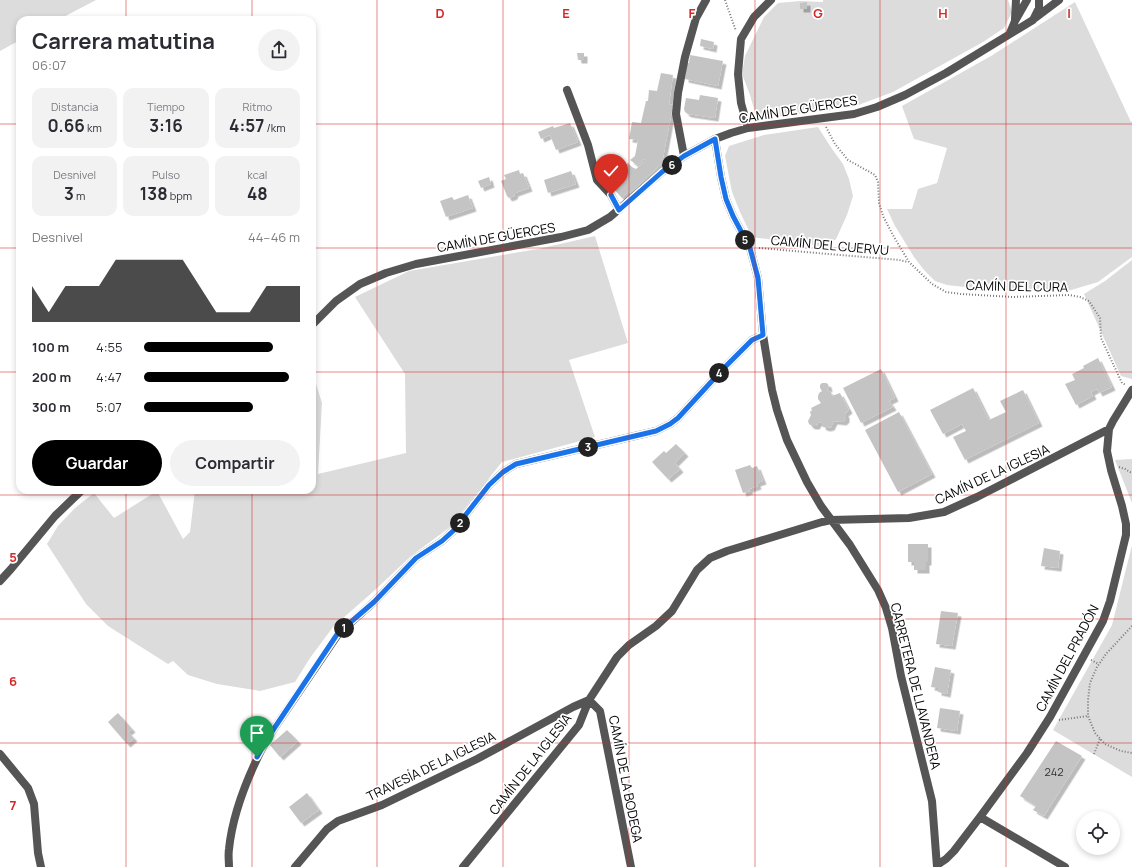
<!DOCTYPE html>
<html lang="es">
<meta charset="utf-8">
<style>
body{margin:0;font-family:Manrope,sans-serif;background:#f2f2f3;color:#2b2b33;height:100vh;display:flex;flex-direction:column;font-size:15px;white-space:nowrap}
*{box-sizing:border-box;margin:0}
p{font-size:13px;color:#7c7c81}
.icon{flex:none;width:22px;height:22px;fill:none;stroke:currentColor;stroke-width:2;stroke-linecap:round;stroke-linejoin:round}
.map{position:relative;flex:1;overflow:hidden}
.drawer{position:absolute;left:16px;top:16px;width:300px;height:478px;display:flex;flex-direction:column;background:#fff;border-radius:12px;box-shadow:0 2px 6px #0003}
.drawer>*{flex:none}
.fabs{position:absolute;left:1076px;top:811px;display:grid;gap:8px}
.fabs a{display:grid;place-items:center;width:44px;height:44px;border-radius:50%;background:#fff;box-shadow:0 2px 6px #0003;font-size:20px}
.pin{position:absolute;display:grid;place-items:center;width:34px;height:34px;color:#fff;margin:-41px -17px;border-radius:50% 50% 50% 0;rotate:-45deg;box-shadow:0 0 4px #0007}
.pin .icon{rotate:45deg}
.km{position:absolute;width:20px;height:20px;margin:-10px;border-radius:50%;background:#222;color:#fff;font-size:11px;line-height:20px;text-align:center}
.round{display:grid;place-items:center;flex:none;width:42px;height:42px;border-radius:21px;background:#f2f2f3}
.headline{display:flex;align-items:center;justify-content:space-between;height:68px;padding:0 16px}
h1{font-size:22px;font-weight:700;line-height:30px}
.metrics{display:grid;grid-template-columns:repeat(3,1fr);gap:6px;height:68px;padding:4px 16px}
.metrics div{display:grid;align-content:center;border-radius:10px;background:#f2f2f3;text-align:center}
.metrics b{font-size:17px;font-weight:700}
.metrics small{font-size:11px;font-weight:400}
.metrics p{font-size:11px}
.chart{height:112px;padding:8px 16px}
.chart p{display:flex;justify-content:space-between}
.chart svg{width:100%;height:72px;margin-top:4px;fill:#000;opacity:.7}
.action{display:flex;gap:8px;margin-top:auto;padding:8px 16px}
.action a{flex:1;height:46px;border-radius:24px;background:#000;color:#fff;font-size:16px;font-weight:700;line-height:46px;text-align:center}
.action a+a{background:#f2f2f3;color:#2b2b33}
ul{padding:0 16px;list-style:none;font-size:13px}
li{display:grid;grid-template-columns:64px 48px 1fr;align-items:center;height:30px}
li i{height:10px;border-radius:5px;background:#000}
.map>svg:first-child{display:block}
.green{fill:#dcdcdc}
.building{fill:#c4c4c4;filter:url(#shadow)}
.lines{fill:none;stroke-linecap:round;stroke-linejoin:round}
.path{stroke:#777;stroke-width:2;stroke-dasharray:1 2;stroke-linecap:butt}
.minor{stroke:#555;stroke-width:8}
.route-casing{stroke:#fff;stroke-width:8}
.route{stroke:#1a73e8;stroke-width:5}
.grid{fill:none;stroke:#d62828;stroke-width:1;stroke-opacity:0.55}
.labels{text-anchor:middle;stroke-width:3.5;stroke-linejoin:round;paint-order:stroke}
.number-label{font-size:11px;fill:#313131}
.street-label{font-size:13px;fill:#000;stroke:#fff}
.grid-label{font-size:13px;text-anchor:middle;font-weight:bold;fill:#d62828;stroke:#fff;stroke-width:3.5;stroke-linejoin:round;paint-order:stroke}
</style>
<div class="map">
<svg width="1132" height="867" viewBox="0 0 1132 867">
<defs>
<filter id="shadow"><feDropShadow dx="3.5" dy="3.5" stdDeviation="0" flood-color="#0004"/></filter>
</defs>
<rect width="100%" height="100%" fill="#fff"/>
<path class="green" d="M0,0h96l-38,20h-38v20l-20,11z
M823,0h185l4,12 -8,16 -21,14 -90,50 -40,15 -96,12 -7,-24 -8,-21 3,-18 19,-39 14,-14 22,-2 23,1z
M1075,2l56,120 1,-1v136l-34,25 -27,8h-79l-45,-5 -12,-4 -11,-11 -10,-13 -19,-31 -8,-17h25l6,-20 19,-6 10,-35 -33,-9 -12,-33 89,-50z
M818,127l14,22 11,15 6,15 4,17 -6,19 -11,24 -8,6 -10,1 -66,-9 -12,-25 -8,-20 -7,-36 4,-10 35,-11z
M595,236l33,107 -59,17 26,77 -93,25 -53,66 -38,28 -36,34 -42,37 -23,31 -15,24 -35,9 -43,-7 -29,-9 -15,-14 -5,3 -60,-38 -22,-22 -39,-60 11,-18 17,-18 19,-15 20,25 43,-27 26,48 7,-7 5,-42h117v-119l10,32 -4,71 88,-21 -1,-79 -50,-77 54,-26 129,-22z
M1132,260v119l-11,-3 -37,-82 21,-13z
M1132,459v44l-17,-43z
M1132,545v232l-79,-47 59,-105z"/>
<path class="building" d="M807,2v7h-7v-6z
M701,39l13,3 -1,7 -13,-3z
M577,53h7v7h-6z
M690,55l33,6 -5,25 -33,-7 2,-16h2z
M661,73l12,2 -4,29 4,1 -11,58 -32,30 -1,-2 -7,7 -15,-17 8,-8v-1l13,-9 5,5h1l2,1 10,-9 -2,-1 -7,6 -7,-5 5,-4 3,-16 -9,-1 3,-17 9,1 5,-22h2l1,-11 8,1z
M700,95l18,3 -3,20 -27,-4 -3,-2 -1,-3 2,-11 13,2z
M570,123l8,19 -22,8 -6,-15 -9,4 -3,-7 15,-6 1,2z
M519,170l1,4 3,-1 6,15 -14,5 -1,3 -5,2 -2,-2 -6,-15 5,-2 -2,-4z
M571,171l5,13 -28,9 -4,-13z
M489,177l2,7 -10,4 -3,-7z
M468,195l5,13 -27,9 -6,-16 12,-4 2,3z
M1098,358l14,29 -13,6 -2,-4 -6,3 2,4 -17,9 -11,-21 10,-4 -3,-6 12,-6 -1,-2z
M881,369l14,29 -6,3 4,6 -32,16 -18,-35z
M822,383h4l2,1 1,4 -2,2 4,2 1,4 8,-3 9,17 -4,3 1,2v4l-3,3 -9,-1 -3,6 -4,1 -4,-1 -1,-2v-3l-4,1 -2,3h-4l-3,-2 -1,-3 3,-6 -1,-3 2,-2 -1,-2 10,-5 -3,-4v-3l1,-3 3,-2 -2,-3v-3z
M973,388l16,32 17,-8 -6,-11 23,-11 16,33 -74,37 -12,-23 13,-6 -4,-7 -19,10 -13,-24z
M899,412l33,62 -34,18 -33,-62z
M676,444l9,9 -10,10 5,6 -12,10 -16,-17 12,-11 2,2z
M750,465l2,3 5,-2 6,15 -6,2 1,3 -9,3 1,2 -7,2 -8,-23z
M908,544h20v18h-2v8h-12v-8h-6z
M1044,548l16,3 -2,17 -17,-2z
M941,611l17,2 -6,33 -16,-2z
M935,667l16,3 -4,24 -9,-2v-4l-7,-1z
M940,708l20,3 -3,20 -20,-3z
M118,713l14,16 -4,3 6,6 -7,6 -19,-22z
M287,730l11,11 -18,16 -10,-12z
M1056,741l26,15 -38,60 -11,-6 3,-4 -16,-10z
M307,793l12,17 -18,13 -12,-16z"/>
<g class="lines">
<path class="path" d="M725,0l11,31
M826,127l9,17 13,16 27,15 3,7 1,21 4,13 11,21 15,25 23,22 14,8 15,2 52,3 56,-2 11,2 9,4 11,17 1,20 21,45 4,2
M759,248l140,12 9,2
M1119,467l6,2 7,4
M1132,626l-26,28 -9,13 -7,16 -2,17v16l7,17 10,11 16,7 11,2
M1091,660l8,4
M1059,720l29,-4
M1094,754l6,-15"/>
<path class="minor" d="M1035,18l24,-18
M1015,19l1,-19
M1010,33l5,-12 12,-21
M567,90l21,55 9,35 14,15 8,15
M748,128l-7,-25 -3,-29 3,-35 13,-22 17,-17
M715,139l6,38 5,22 7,17 17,32 8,30 5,57 9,55 5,20 10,30 20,42 14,24 29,39 28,45 8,18 6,20 9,48 31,125 5,66
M684,156l-8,-42 2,-21 7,-36 11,-39 10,-18
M312,325l24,-24 24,-17 26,-11 30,-9 145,-27 27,-7 22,-13 52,-45 22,-16 31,-17 16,-6 17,-5 106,-14 23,-7 28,-12 41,-22 87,-53 6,-12v-8
M0,581l11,-12 44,-53 27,-26
M589,700l11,11 31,156
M0,754l28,34 6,16 4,49 3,14
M980,817l85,50
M937,865l9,-6 8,-8 26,-34 47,-64 23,-36 53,-96 7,-20 16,-66v-11l-4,-18 -11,-36 -4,-19 2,-22
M229,867c0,-6 -1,-12 0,-18 4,-39 20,-76 38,-110l72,-106 35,-31 42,-44 26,-17 11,-10 36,-46 14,-13 13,-8 140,-33 14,-7 8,-6 45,-49 29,-29 11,-5
M295,867l32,-38 11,-8 44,-16 95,-46 96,-52 16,-7
M463,867l116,-142 10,-25 28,-43 12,-12 27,-19 16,-15 25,-41 13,-12 17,-7 95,-29 9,-2 78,-2 35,-6 33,-15 132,-68 4,-8 19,-31"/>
</g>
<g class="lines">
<defs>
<path id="route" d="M257,757l10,-18 71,-106 36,-31 42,-44 26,-17 11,-10 36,-46 14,-13 13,-8 140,-33 14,-7 8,-6 45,-49 29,-29 11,-5 -5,-57 -8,-30 -17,-32 -7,-17 -5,-22 -6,-38 -31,17 -22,16 -43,38 -8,-15"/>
</defs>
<use href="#route" class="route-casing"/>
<use href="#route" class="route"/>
</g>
<path class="grid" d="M126,0v20M252,0v20M377,0v867M503,0v867M629,0v867M755,0v867M880,0v867M1006,0v867M0,124h20M312,124h820M0,248h20M312,248h820M0,372h20M312,372h820M126,490v377M252,490v377M0,495h1132M0,619h1132M0,743h1132"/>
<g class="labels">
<g class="number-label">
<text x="1054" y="776">242</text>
</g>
<g class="street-label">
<text transform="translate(798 109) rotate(-9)" y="5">CAMÍN DE GÜERCES</text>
<text transform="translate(496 237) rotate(-10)" y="5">CAMÍN DE GÜERCES</text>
<text transform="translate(830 245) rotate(5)" y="5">CAMÍN DEL CUERVU</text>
<text transform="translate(1017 286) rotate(1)" y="5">CAMÍN DEL CURA</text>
<text transform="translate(992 474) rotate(-25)" y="5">CAMÍN DE LA IGLESIA</text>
<text transform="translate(1067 658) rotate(-62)" y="5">CAMÍN DEL PRADÓN</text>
<text transform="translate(916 686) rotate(76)" y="5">CARRETERA DE LLAVANDERA</text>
<text transform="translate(530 764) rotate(-52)" y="5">CAMÍN DE LA IGLESIA</text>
<text transform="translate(431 766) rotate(-26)" y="5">TRAVESÍA DE LA IGLESIA</text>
<text transform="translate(626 779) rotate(79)" y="5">CAMÍN DE LA BODEGA</text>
</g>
</g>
<g class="grid-label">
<text x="440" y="18">D</text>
<text x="566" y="18">E</text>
<text x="692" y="18">F</text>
<text x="818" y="18">G</text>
<text x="943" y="18">H</text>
<text x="1069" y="18">I</text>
<text x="13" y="562">5</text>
<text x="13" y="686">6</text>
<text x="13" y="810">7</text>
</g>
</svg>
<div class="fabs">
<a><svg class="icon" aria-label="locate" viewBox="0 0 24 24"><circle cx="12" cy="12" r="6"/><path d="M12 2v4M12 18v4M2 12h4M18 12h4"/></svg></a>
</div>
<div class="pin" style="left:257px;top:757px;background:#1e9e55"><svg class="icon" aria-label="arrive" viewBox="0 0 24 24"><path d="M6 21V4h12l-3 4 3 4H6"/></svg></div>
<div class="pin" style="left:611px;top:195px;background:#d93025"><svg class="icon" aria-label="check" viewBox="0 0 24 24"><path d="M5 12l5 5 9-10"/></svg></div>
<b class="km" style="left:344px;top:628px">1</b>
<b class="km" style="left:460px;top:523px">2</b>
<b class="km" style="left:588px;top:447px">3</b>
<b class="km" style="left:719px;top:373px">4</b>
<b class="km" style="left:745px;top:240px">5</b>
<b class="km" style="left:672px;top:165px">6</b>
<section class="drawer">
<div class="headline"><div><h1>Carrera matutina</h1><p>06:07</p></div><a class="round"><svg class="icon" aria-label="share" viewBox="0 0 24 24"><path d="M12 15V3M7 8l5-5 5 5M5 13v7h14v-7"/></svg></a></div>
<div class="metrics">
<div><p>Distancia</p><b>0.66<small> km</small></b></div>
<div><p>Tiempo</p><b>3:16</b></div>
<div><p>Ritmo</p><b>4:57<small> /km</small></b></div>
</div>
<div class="metrics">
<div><p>Desnivel</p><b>3<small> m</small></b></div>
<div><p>Pulso</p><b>138<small> bpm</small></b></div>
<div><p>kcal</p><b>48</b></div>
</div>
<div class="chart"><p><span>Desnivel</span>44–46 m</p>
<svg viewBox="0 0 160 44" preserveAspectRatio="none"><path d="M0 44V22L10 38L20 22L30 22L40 22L50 6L60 6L70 6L80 6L90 6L100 22L110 38L120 38L130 38L140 22L150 22L160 22V44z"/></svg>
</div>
<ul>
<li><b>100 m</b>4:55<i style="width:83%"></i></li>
<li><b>200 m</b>4:47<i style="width:93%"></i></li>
<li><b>300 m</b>5:07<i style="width:70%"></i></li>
</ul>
<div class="action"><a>Guardar</a><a>Compartir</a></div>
</section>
</div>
